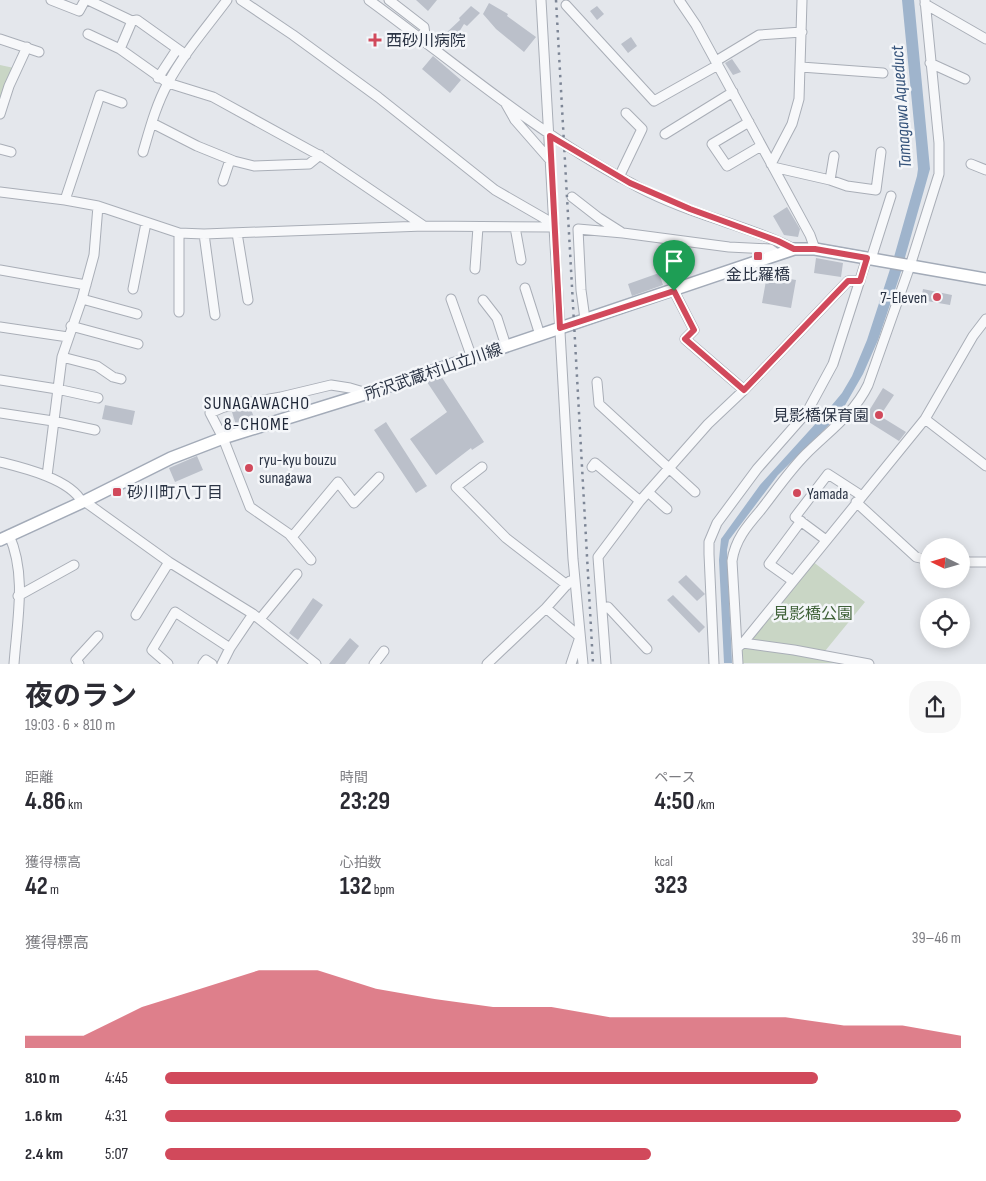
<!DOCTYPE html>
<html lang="ja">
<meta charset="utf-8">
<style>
body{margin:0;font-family:"Sofia Sans Condensed","Noto Sans JP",sans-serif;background:#f7f7f7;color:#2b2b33;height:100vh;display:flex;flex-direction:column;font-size:19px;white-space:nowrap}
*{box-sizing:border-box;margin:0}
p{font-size:16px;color:#7c7c81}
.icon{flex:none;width:28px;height:28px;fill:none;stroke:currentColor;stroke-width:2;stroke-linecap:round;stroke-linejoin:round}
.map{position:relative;height:664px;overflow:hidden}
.panel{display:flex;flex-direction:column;background:#fff;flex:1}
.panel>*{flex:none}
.needle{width:32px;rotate:275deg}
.fabs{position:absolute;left:920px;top:538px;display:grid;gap:10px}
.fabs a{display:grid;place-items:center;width:50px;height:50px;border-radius:50%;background:#fff;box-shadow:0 2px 12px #0003;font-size:25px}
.pin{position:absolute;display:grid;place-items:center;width:42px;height:42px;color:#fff;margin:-51px -21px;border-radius:50% 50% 50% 0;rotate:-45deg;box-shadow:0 0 5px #0007}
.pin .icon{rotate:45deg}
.round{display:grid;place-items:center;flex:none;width:52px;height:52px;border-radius:20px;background:#f7f7f7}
.overview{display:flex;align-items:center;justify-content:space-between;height:85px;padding:0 25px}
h1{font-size:28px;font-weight:700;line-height:38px}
.figures{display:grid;grid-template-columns:repeat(3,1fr);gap:8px;height:85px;padding:5px 25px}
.figures div{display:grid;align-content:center}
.figures b{font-size:25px;font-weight:700}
.figures small{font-size:14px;font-weight:400}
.figures p{font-size:14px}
.chart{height:140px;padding:10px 25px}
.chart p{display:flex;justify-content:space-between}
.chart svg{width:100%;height:90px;margin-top:5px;fill:#d1495b;opacity:.7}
ul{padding:0 25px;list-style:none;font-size:16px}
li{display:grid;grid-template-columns:80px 60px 1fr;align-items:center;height:38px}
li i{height:12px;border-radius:6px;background:#d1495b}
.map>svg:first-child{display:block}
.green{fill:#c9d6c5}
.water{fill:#9fb4cc}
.building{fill:#bbc0ca}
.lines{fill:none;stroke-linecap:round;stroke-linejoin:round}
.minor-casing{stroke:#a9aeb7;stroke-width:11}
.major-casing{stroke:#a3abb8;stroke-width:14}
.minor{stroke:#f7f8fa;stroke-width:9}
.major{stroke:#fff;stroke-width:11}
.rail{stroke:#7d8696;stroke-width:2.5;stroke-dasharray:2.5 5;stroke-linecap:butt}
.route-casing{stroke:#fff;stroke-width:10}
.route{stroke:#d1495b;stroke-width:6}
.poi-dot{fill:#d1495b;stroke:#f4f6f9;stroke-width:2}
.labels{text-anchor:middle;stroke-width:5;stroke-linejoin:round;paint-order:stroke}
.poi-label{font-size:16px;fill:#2b3445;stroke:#f4f6f9;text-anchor:start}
.street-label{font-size:16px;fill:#2b3445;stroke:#f4f6f9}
.park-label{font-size:16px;fill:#3f6138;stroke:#f4f6f9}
.water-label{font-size:18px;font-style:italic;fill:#34527a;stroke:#f4f6f9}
.neighbourhood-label{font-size:18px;letter-spacing:1px;fill:#1d2536;stroke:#f4f6f9}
</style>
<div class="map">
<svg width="986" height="664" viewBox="0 0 986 664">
<rect width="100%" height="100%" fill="#e4e7ec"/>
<path class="green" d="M0,65l14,3 -14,35z
M812,561l53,41 -44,54 33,7h-114v-14z"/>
<path class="water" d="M902,0h12l16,169 -30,106 -22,65 -15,34 -23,40 -62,61 -49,65 -2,10 5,113h-8l-5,-103 2,-21 39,-54 67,-74 15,-18 10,-17 15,-36 27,-83 23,-81 1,-7 -2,-25z"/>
<path class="building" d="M416,0h21l-9,11z
M489,3l19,11 -1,2 29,21 -12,15 -28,-23 -13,-15z
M471,6l9,7 -13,13 -3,-2 -10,16 -9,-6 15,-14 -1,-2z
M597,6l7,8 -7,6 -7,-9z
M631,37l6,9 -9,7 -7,-9z
M433,56l28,24 -11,13 -28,-24z
M732,59l9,13 -8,3 -8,-12z
M787,207l13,22 -2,8 -14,-2 -11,-19z
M816,258l27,5 -2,14 -27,-4z
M659,273l4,12 -31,11 -4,-12z
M767,275l29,5 -5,28 -29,-5z
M923,289l29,6 -2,10 -29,-5z
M441,376l43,66 -12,8 -1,-2 -35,27 -26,-36 37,-27 -20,-30z
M883,388l11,7 -14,21 26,16 -7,9 -35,-22z
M105,405l30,6 -3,14 -30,-6z
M251,409l3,9 -18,7 -4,-13z
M386,422l41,64 -11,7 -42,-63z
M197,456l6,14 -28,12 -6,-14z
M686,575l19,19 -8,7 -19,-19z
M673,595l32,32 -6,6 -32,-33z
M313,598l10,7 -25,35 -9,-7z
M350,638l9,8 -14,18h-16z"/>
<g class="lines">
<defs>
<path id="minor" d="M51,0l28,11 6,-11
M88,0l44,21 5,-1 49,35
M241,0l52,35 85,62 117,93 59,34
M369,0c85,62 167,133 260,182 28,16 60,28 91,38 25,9 50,16 74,29
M389,0l35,27 2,15
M541,0l32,559 10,105
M679,0l17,25 114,210 5,14
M925,4l61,35
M566,5l88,96 64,-36
M88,34l32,15 48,34 45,14 111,61 100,68
M0,39l39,13
M120,49l12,-28
M716,61l43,-26 43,-3
M930,63l35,16
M801,67l82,6
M158,78l19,-29
M506,104l9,16 35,40
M0,114l9,-28 18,-39
M749,122l-37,22 15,22 34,-20
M152,123l45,23 37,15 20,5 55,-2 11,-9
M665,134l68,-42
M0,149l11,3
M143,152c7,-24 13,-47 25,-69 16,-30 39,-56 59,-83
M771,164l21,-40 7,-25 3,-99
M971,164l15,6
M773,167l57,13 4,-24
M619,177l23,-48 -16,-16
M830,180l17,6 29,4 5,-38
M223,181l7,-21
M0,192l65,8 33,6 81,27 25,1 220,-8 130,1
M572,197l27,21 22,14
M65,200l35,-105 22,8
M515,227l6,33
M237,233l11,67
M204,234l11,81
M871,259l20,-63
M475,269l3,-42
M0,270l86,15
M525,288l15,47
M133,289l13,-66
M674,291l20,39 -9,9 59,51
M82,299l55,15
M451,299l21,59
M483,300l14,18 9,28
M179,312v-79
M585,319l-4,-29 -3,-61 45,4 106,14 41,2 7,5
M71,326l67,18
M0,327l68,10
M62,357l35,9 16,11 8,2
M0,380l57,9 41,9
M597,382l2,22 96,88
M0,413l53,8 42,9
M925,419l61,47
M0,462c24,6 70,17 82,40
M482,467l-26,20 50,51 61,47
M592,467l3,-4 45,38
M47,476l15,-119 20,-58 12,-44 4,-49
M648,492l19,17
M84,501l85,61 84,52 63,50
M856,502l60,55 13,3
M9,535c18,40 8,86 5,129
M292,537l46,-55 16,21 25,-26
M826,540l-31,-23 33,-43 34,22
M311,560l-22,-26 -39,-27 -27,-69 -13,-25 14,-6 57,-10 50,-12 19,3 17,5
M961,562h25
M793,581l-24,-17 32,-43
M18,596l56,-31
M546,608l34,29
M602,608l6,-1 39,42
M136,615l33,-53
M260,619l37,-45
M743,643l51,7 75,14
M230,648l23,-34
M737,648l6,-5 182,-224 48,-83 13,-17
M79,664l-3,-4 22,-24
M168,664l-16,-14 23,-38 55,36 -8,16
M203,664l3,-4 6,4
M374,664l10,-13
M487,664l59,-56 24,-27
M571,664l9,-27
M606,664l-8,-107 42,-56 68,-77 36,-34 104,-109h12
M714,664l-5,-110v-12l8,-19 40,-54 50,-57 26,-48 34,-106
M738,664l-6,-103c3,-21 15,-35 28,-50 15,-19 29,-40 46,-57 22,-22 48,-40 62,-69l42,-119 29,-92v-31l-14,-143"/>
<path id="major" d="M0,540l87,-40 84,-42 52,-20 145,-45 426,-144h21l171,30"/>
</defs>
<use href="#minor" class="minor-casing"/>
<use href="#major" class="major-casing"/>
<use href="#minor" class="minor"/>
<use href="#major" class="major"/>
<path class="rail" d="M556,0l37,664"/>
</g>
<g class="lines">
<defs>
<path id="route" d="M550,136l80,47 60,26 88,32 16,8h21l52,9 -7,23h-12l-104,109 -59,-51 9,-9 -20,-39 -114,37z"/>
</defs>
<use href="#route" class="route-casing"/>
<use href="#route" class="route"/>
</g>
<g class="poi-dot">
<path d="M372.5 32.5h5v5h5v5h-5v5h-5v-5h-5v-5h5z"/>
<rect x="753" y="251" width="10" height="10" rx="2.5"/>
<circle cx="937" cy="297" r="5"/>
<circle cx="879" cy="415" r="5"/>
<circle cx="249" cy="468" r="5"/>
<rect x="112" y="487" width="10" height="10" rx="2.5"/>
<circle cx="797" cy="493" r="5"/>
</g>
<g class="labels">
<g class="poi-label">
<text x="386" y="46">西砂川病院</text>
<text x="758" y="280" text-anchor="middle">金比羅橋</text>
<text x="927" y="303" text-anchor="end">7-Eleven</text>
<text x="869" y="421" text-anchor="end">見影橋保育園</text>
<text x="259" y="465">ryu-kyu bouzu<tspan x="259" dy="18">sunagawa</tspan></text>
<text x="127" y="498">砂川町八丁目</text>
<text x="807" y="499">Yamada</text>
</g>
<g class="street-label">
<text transform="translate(433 371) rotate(-19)" y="6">所沢武蔵村山立川線</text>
</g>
<g class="park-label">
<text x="813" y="619">見影橋公園</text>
</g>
<g class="water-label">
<text transform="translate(901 107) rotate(-94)" y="6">Tamagawa Aqueduct</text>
</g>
<g class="neighbourhood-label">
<text x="257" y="409">SUNAGAWACHO<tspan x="257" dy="21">8-CHOME</tspan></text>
</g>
</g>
</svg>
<div class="fabs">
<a><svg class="needle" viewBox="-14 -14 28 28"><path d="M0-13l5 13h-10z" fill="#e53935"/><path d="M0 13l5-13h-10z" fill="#7c7c81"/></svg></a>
<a><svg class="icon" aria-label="locate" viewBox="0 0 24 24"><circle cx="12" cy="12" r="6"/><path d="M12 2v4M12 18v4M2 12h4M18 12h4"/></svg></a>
</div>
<div class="pin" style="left:674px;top:291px;background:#1e9e55"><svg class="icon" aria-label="arrive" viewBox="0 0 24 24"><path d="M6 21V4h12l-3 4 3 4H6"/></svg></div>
</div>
<section class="panel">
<div class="overview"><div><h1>夜のラン</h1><p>19:03 · 6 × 810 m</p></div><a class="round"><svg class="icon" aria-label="share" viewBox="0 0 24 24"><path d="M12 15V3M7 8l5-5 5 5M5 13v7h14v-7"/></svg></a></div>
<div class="figures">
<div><p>距離</p><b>4.86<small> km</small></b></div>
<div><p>時間</p><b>23:29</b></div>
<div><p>ペース</p><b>4:50<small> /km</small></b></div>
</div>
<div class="figures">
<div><p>獲得標高</p><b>42<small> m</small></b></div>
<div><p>心拍数</p><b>132<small> bpm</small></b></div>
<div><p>kcal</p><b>323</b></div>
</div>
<div class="chart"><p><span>獲得標高</span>39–46 m</p>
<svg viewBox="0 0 160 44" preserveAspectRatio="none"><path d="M0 44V38L10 38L20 24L30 15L40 6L50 6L60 15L70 20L80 24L90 24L100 29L110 29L120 29L130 29L140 33L150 33L160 38V44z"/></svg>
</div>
<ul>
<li><b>810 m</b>4:45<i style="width:82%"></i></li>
<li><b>1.6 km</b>4:31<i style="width:100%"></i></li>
<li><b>2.4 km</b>5:07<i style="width:61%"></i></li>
</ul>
</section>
